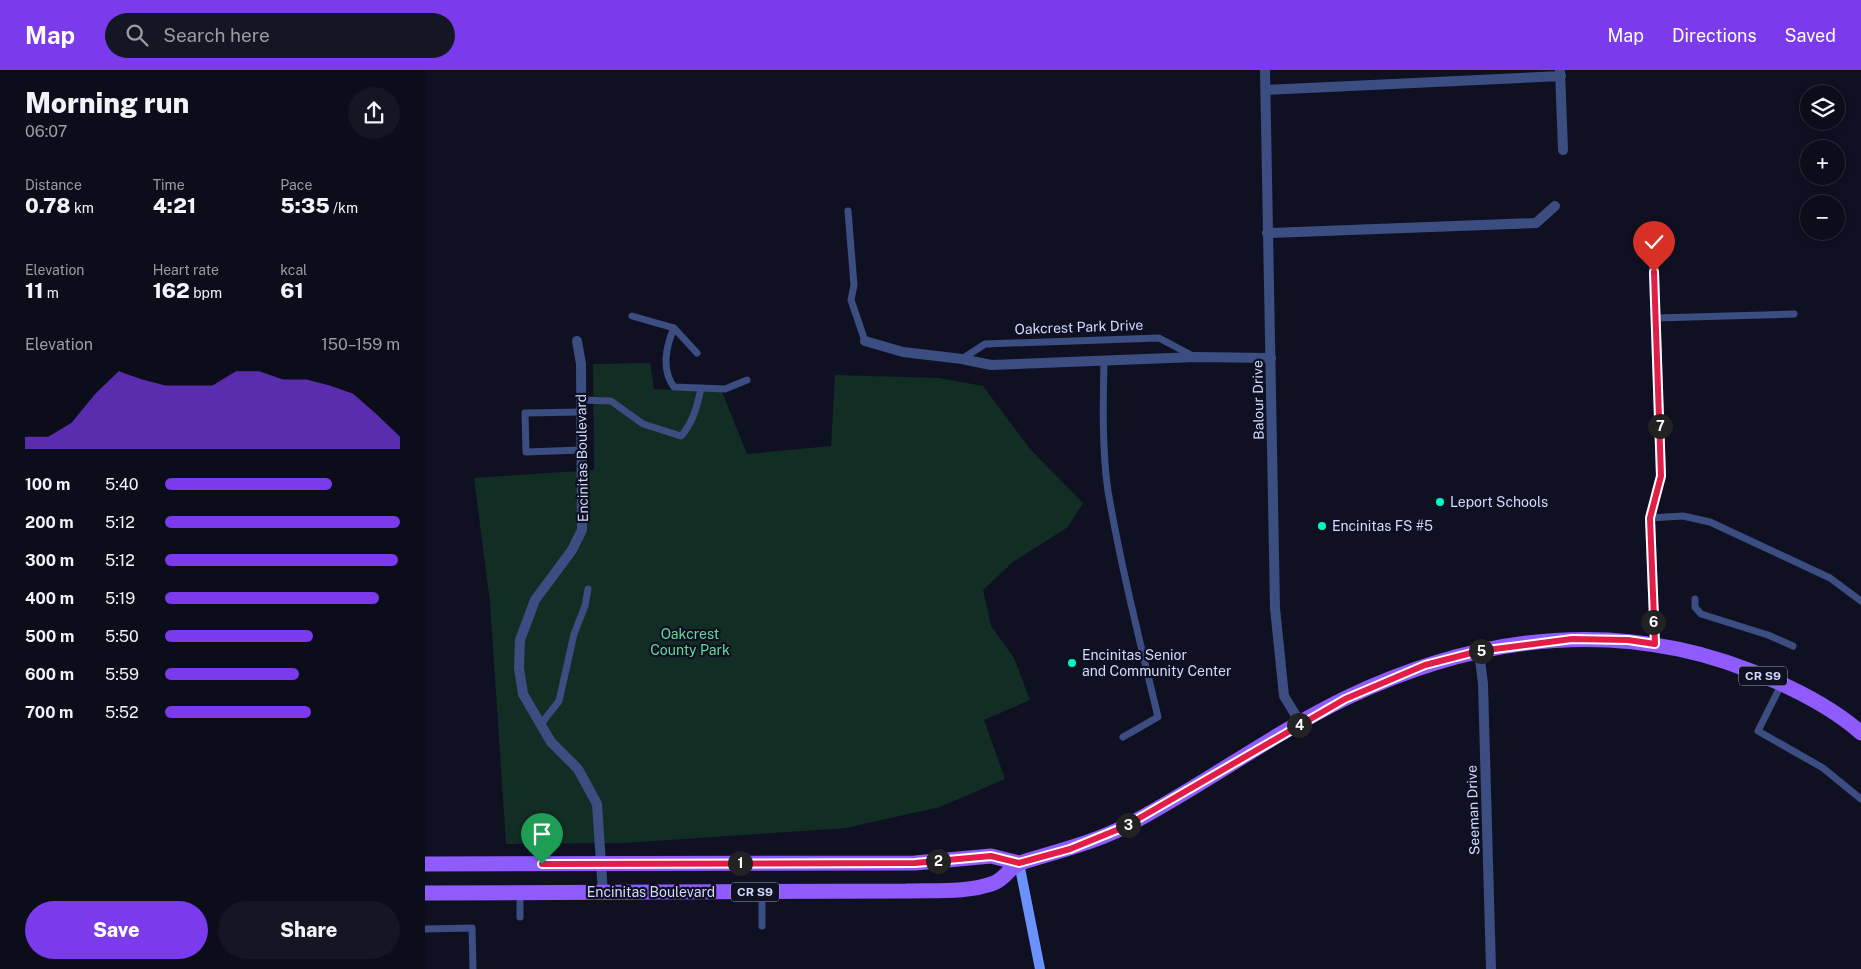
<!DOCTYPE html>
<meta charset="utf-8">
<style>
body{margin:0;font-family:"Public Sans",sans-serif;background:#141623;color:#f1f3f6;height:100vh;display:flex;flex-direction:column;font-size:19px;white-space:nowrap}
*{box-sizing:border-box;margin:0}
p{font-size:16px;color:#9a9ca2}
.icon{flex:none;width:28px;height:28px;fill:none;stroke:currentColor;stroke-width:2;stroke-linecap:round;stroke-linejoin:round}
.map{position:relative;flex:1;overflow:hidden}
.details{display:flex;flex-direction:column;background:#0b0d1a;width:425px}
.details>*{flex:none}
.fabs{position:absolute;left:1375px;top:15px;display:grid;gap:10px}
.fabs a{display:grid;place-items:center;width:45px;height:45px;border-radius:50%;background:#0b0d1a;box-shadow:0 2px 8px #0003,0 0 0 1px #2b2d39;font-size:25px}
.pin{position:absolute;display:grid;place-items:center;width:42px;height:42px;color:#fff;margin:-51px -21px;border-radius:50% 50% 50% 0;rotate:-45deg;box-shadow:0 0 5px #0007}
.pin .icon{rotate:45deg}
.km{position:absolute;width:25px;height:25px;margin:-12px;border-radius:50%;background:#222;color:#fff;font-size:14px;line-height:25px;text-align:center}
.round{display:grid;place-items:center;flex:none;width:52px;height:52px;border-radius:26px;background:#141623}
.summary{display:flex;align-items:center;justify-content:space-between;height:85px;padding:0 25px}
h1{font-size:28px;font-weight:800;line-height:38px}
.metrics{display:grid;grid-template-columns:repeat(3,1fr);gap:8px;height:85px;padding:5px 25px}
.metrics div{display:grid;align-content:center}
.metrics b{font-size:21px;font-weight:800}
.metrics small{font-size:14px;font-weight:400}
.metrics p{font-size:14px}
.chart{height:140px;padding:10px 25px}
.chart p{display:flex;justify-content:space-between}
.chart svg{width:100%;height:90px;margin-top:5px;fill:#7c3aed;opacity:.7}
.action{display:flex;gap:10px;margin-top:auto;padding:10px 25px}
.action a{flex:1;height:58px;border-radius:30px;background:#7c3aed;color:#fff;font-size:20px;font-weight:800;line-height:58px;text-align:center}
.action a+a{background:#141623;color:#f1f3f6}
ul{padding:0 25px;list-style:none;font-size:16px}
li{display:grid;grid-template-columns:80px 60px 1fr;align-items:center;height:38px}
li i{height:12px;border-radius:6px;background:#7c3aed}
header{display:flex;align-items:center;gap:30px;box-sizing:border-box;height:70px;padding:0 25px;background:#7c3aed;color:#fff}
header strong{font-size:24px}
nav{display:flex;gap:28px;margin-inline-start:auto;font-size:18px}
.search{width:350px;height:45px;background:#141623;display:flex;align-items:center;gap:12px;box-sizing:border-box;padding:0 18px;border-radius:28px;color:#9a9ca2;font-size:19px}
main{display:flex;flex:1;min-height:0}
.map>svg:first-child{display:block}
.green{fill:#122d24}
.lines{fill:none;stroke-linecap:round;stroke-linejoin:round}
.service{stroke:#3b4d81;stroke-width:7}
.minor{stroke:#3b4d81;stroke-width:10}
.tertiary{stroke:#3b4d81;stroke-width:10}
.secondary{stroke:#6b92fc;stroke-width:10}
.primary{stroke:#905bfc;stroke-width:15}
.route-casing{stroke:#fff;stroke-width:10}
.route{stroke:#e11d48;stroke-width:6}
.poi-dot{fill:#05f7c7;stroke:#0f1123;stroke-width:2}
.labels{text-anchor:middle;stroke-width:4.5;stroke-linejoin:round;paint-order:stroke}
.shield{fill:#0f1123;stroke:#989ebc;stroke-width:1}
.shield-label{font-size:12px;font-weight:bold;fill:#d2dafe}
.street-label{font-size:14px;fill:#d2dafe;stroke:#0f1123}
.poi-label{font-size:14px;fill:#d2dafe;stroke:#0f1123;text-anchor:start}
.park-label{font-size:14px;fill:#5fdd98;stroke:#0f1123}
</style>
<header>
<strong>Map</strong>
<div class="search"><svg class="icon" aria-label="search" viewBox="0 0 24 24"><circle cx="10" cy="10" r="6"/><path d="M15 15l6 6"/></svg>Search here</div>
<nav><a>Map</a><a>Directions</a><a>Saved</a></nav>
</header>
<main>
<section class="details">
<div class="summary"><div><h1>Morning run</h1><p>06:07</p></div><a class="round"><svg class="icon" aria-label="share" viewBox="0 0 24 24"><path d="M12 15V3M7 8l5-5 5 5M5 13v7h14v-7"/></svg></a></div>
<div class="metrics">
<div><p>Distance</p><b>0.78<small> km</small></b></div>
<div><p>Time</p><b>4:21</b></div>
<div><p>Pace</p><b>5:35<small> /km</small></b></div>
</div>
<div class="metrics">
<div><p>Elevation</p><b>11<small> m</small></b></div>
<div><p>Heart rate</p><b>162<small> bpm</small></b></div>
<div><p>kcal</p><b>61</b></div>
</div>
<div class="chart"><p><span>Elevation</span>150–159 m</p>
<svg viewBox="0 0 160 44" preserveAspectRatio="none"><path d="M0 44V38L10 38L20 31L30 17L40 6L50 10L60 13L70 13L80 13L90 6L100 6L110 10L120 10L130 13L140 17L150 27L160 38V44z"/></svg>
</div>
<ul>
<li><b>100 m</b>5:40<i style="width:71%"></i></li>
<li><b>200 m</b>5:12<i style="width:100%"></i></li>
<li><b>300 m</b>5:12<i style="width:99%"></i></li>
<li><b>400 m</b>5:19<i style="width:91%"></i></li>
<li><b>500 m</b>5:50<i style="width:63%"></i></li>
<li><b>600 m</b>5:59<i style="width:57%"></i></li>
<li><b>700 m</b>5:52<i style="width:62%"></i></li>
</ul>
<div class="action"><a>Save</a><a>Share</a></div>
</section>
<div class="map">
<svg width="1436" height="899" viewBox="0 0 1436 899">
<rect width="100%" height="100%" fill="#0f1123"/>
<path class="green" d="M225,293l4,26 68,3 25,62 84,-8 4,-71 104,3 44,8 47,63 53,54 -15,24 -55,35 -30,28 8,36 23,32 16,42 -46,20 21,59 -65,28 -94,21 -221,15 -119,1 -16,-242 -16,-124 120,-8 -1,-106z"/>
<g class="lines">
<path class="service" d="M423,141l6,74 -3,15 14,41
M207,246l42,12 23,25
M1231,248l138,-4
M249,258c-8,18 -13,42 0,59l51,2 22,-9
M537,289l23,-15 174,-6 34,18
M679,292c-1,40 -2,89 4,129 13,76 32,151 50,226l-35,20
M156,330l30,1 32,23 38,12c12,-13 16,-30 20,-47
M156,342l-56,1 1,39 55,-2
M1225,448l33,-2 27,6 120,56 31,23
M1270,529v8l6,7 67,21 25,11
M1356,615l-23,46 65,37 38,31
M116,654l18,-23 15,-67 11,-28 3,-17
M95,823v24
M337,856v-34
M0,859l47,-1 1,41"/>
<path class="minor" d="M1135,1l3,79
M841,20l295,-14
M842,163l269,-10 19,-17
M1228,172l8,234 -11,42 5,126
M152,271l4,23 1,166 -10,20 -37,50 -15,40 -1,28 4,26 28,48 27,27 19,35 6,89
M440,271l38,11 59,7 29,6 205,-8 75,1
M1054,581l4,33 8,285"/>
<path class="tertiary" d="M840,0l10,538 9,88 17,28"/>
<path class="secondary" d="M594,793l21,106"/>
<path class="primary" d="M0,794l490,-1 76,-7 28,7
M0,823l481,-2c28,-1 62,2 88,-8 11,-4 17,-18 29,-21 35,-11 70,-19 103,-36 75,-39 144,-91 220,-128 105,-50 217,-73 332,-49 58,12 139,45 183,84"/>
</g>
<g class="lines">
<defs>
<path id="route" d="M117,794l373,-1 76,-7 28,7 51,-14 54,-22 221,-128 80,-34 54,-14 93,-12 56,1 27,4 -5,-126 11,-42 -7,-204"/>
</defs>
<use href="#route" class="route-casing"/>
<use href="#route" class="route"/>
</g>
<g class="poi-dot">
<circle cx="1015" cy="432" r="5"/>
<circle cx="897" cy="456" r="5"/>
<circle cx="647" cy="593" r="5"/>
</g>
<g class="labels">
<g class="shield">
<rect x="1314" y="596.5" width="48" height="19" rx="4"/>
<rect x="306" y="812.5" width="48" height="19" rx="4"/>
</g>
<g class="shield-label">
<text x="1338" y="610">CR S9</text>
<text x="330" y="826">CR S9</text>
</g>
<g class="street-label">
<text transform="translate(654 257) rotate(-2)" y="5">Oakcrest Park Drive</text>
<text transform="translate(833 330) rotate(-91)" y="5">Balour Drive</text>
<text transform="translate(157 388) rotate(-91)" y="5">Encinitas Boulevard</text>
<text transform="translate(1048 740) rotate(-92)" y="5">Seeman Drive</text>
<text x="226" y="827">Encinitas Boulevard</text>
</g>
<g class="poi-label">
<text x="1025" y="437">Leport Schools</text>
<text x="907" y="461">Encinitas FS #5</text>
<text x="657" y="590">Encinitas Senior<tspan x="657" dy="16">and Community Center</tspan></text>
</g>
<g class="park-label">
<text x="265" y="569">Oakcrest<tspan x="265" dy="16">County Park</tspan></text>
</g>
</g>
</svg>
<div class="fabs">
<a><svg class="icon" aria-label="layers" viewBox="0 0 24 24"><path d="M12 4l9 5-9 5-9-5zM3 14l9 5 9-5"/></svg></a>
<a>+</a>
<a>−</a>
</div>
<div class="pin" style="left:117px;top:794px;background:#1e9e55"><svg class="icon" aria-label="arrive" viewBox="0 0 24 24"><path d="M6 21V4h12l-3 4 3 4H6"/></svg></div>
<div class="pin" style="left:1229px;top:202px;background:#d93025"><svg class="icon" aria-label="check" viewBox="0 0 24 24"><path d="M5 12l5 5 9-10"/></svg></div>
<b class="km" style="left:315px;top:793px">1</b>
<b class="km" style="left:513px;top:791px">2</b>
<b class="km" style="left:703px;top:755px">3</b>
<b class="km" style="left:874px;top:655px">4</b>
<b class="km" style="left:1056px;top:581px">5</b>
<b class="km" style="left:1228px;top:552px">6</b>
<b class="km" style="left:1235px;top:356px">7</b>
</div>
</main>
